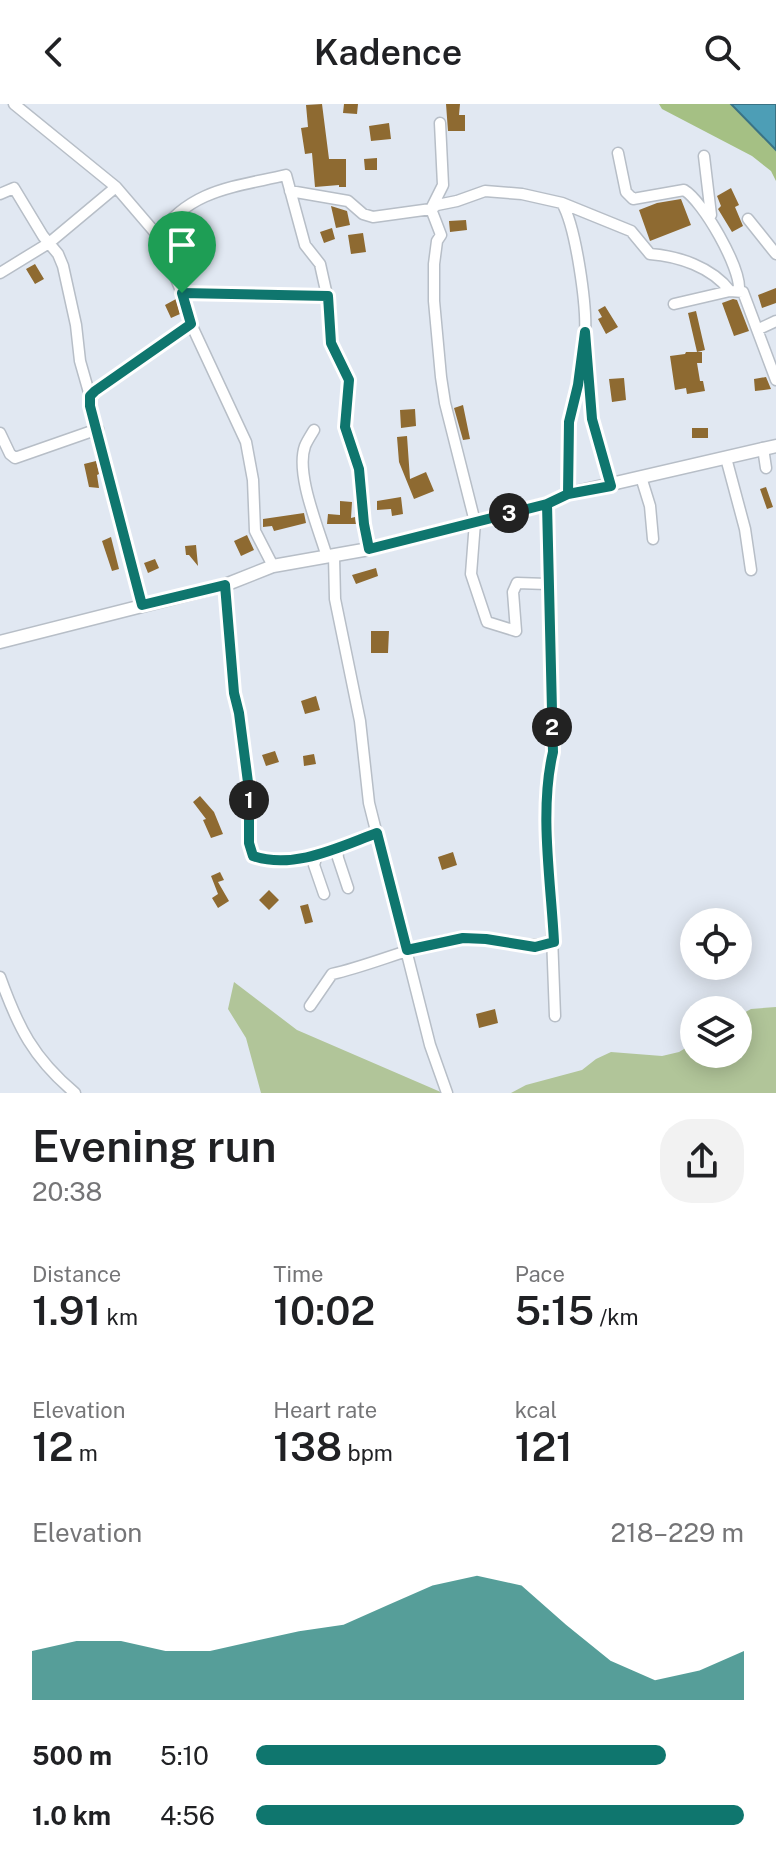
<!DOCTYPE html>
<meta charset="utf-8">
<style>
body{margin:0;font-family:"Public Sans",sans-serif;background:#f2f2f2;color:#202124;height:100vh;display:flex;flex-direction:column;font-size:30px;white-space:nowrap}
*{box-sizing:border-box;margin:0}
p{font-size:26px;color:#757577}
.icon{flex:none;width:44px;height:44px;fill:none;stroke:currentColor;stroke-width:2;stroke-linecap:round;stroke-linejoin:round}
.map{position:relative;height:989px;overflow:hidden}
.details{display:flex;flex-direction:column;background:#fff;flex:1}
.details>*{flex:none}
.tools{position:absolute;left:680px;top:804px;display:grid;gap:16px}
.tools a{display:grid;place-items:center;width:72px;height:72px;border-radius:50%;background:#fff;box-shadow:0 4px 20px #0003;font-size:40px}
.pin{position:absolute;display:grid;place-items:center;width:68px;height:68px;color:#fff;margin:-82px -34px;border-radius:50% 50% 50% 0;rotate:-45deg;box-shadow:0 0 8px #0007}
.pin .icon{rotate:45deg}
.km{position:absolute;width:40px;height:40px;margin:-20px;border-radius:50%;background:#222;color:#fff;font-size:22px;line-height:40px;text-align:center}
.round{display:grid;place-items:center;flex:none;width:84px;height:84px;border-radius:32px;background:#f2f2f2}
.headline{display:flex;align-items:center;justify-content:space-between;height:136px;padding:0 32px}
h1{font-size:44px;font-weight:600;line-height:60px}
.stats{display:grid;grid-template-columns:repeat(3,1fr);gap:12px;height:136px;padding:8px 32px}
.stats div{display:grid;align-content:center}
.stats b{font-size:40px;font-weight:600}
.stats small{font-size:22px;font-weight:400}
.stats p{font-size:22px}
.chart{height:224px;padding:16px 32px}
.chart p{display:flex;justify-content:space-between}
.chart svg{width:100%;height:144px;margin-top:8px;fill:#0f766e;opacity:.7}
ul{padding:0 32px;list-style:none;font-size:26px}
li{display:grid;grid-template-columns:128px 96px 1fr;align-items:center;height:60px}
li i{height:20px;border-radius:10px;background:#0f766e}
header{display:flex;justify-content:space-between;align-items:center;height:104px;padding:0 32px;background:#fff;font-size:36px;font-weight:600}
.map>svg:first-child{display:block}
.green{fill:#b1c599}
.forest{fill:#a5c084}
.water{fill:#4d9eb6;stroke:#3a7385;stroke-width:2}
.building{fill:#8e6a31}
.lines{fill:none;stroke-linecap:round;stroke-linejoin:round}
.minor-casing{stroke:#b7bec7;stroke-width:13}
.major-casing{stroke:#b7bec7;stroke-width:15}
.minor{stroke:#fff;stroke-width:10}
.major{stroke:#fff;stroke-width:12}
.route-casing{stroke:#fff;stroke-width:16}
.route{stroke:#0f766e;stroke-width:10}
</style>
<header><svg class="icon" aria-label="back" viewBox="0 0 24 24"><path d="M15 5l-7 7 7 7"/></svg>Kadence<svg class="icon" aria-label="search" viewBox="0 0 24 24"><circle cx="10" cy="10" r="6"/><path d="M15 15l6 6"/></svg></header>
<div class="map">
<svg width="776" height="989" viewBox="0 0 776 989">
<rect width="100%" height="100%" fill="#e1e8f2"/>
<path class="green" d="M234,878l63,48 146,63h-182l-15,-55 -18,-29z
M776,903v86h-265l15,-8 56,-15 14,-11 15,-7 51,4 17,-4 15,-9v11h44v-38l13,-7z"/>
<path class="forest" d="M659,0h72l45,46v31l-5,-10 -19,-15 -90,-47z"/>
<path class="water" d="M731,0h45v46z"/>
<path class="building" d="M322,0l7,55h17v28h-7v-2l-24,2 -3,-34 -7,1 -4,-26 7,-1 -2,-22z
M344,0h14l-1,10 -14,-1z
M446,0h14l-1,11h6v16h-17z
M389,19l2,16 -20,2 -2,-15z
M377,54v12h-12l-1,-11z
M731,84l8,17 -4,2 8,19 -11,6 -14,-23 3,-3 -4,-10z
M681,95l10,26 -41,16 -11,-31 18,-7z
M331,102l16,5 3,14 -14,3z
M466,116l1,10 -17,2 -1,-11z
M332,124l3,11 -11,4 -4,-11z
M363,129l3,19 -15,2 -3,-19z
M35,160l9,15 -9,5 -9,-15z
M776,184v15l-14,5 -4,-13z
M176,195l4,15 -9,4 -6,-13z
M733,195l4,1 12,31 -15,5 -12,-33z
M605,202l13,21 -12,7 -8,-15 4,-2 -4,-7z
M696,207l9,39 -8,2 -9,-39z
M686,248h16v11h-5l3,18h3l2,10 -18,3 -1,-6 -11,2 -5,-34 15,-2z
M766,273l5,12 -16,2 -1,-12z
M624,274l2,22 -14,2 -3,-23z
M463,301l7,34 -7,1 -9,-32z
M415,305l1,17 -15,2 -1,-18z
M692,324h16v10h-16z
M407,332l3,43 16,-7 8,19 -20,8 -15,-37 -2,-25z
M96,357l3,13 -2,1 2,13 -10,-1 -5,-23z
M766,383l7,20 -6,2 -7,-20z
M401,393l2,17 -11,2 -1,-7 -14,1v-9z
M340,397l12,1 -1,16 4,-1 1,7h-29l1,-10 12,1z
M304,409l2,10 -32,8 -2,-5 -9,1v-8z
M247,431l7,15 -13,6 -7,-15z
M111,433l8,32 -7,2 -10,-30z
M196,441l2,21 -9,-11h-3l-1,-9z
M155,455l4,9 -11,5 -4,-10z
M376,464l2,8 -22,8 -4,-9z
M371,527h18l-1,22h-17z
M316,592l4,14 -15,4 -4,-13z
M275,647l4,11 -13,4 -4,-11z
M314,650l2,10 -12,2 -1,-10z
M200,692l14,16 9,22 -12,4 -8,-18 3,-1 -13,-17z
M453,748l4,13 -15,5 -4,-13z
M220,768l4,8 -6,2 11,19 -11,7 -6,-10 6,-4 -7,-18z
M269,786l10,10 -10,10 -10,-10z
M308,800l5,18 -8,2 -5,-18z
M495,905l3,14 -19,5 -3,-14z"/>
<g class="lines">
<defs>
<path id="minor" d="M14,0l102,83 42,49c32,-47 77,-49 128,-61l19,70 15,19 10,45 1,34 18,37 -4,47 14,42 5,55 5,25
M440,19l3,62 -12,24 10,26 -4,6 -3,23v37l7,76 4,26 30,119 -4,52 16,48 29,9 -3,-39 4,-9 30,1
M618,49l8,39 7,7 51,-9c19,11 57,78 55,100
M704,52l7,59
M290,87l58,10 15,13 10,3 58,-8 6,-4 20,-4 28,-10 37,3 40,9 69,28 19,23c28,2 62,13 80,37
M0,90l14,-6 29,48 15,18 5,12 13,59 4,36 10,35
M562,99c14,24 25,103 23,132 -2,29 -10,57 -15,85 -4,23 -2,50 -2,74
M748,115l28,35
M158,132l24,57 9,31 55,118 7,38 2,51 18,35
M0,169l49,-30 67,-56
M182,189l146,3
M674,200l56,-13 13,1 33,88
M759,225l17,-8
M586,254l6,61 19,67
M314,326c-3,5 -7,11 -9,16 -10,28 14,83 22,111
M0,329l10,21 5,4 83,-29
M763,344l3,20
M726,354l19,71 6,41
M641,373l9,29 3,33
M547,400l6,248 -5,20 -1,31 8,213
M334,452l1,43 25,122 9,82 61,242 17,48
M225,481l9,108 5,20 10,77v53l4,13c41,14 86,-9 124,-23
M142,501l-52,-199v-10l101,-72
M337,744l1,10 10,30
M317,751l-3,10 10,29
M0,873c18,50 33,81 75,116
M310,902l22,-32c44,-10 86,-31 131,-36 33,-3 56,13 91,4"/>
<path id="major" d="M0,538l225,-57 48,-19 96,-17 178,-45 21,-10 208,-48"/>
</defs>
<use href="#minor" class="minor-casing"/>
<use href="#major" class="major-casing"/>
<use href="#minor" class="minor"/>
<use href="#major" class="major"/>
</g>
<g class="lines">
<defs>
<path id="route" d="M182,189l9,31 -96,67 -5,5v10l52,199 83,-20 9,108 5,20 10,77v53l4,13c41,14 86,-9 124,-23l30,117 56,-12 23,1 49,8 19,-5c-3,-60 -15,-131 -1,-190l-6,-248 21,-10 1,-72 9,-37 7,-53 7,87 19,67 -43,8 -21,10 -178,45 -5,-25 -5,-55 -14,-42 4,-47 -18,-37 -3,-47 -146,-3"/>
</defs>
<use href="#route" class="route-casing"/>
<use href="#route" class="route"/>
</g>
</svg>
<div class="tools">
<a><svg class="icon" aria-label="locate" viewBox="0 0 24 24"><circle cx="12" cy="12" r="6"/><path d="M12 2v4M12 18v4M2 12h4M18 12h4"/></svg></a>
<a><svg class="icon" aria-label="layers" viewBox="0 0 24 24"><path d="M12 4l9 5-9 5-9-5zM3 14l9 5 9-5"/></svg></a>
</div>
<div class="pin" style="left:182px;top:189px;background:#1e9e55"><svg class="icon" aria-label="arrive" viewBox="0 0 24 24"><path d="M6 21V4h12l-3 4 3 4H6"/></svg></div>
<b class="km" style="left:249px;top:696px">1</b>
<b class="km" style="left:552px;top:623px">2</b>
<b class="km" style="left:509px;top:409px">3</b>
</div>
<section class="details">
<div class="headline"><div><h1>Evening run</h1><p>20:38</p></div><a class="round"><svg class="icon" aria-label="share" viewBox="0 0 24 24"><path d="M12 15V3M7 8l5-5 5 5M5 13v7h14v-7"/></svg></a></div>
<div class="stats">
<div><p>Distance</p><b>1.91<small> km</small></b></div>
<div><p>Time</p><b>10:02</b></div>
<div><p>Pace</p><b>5:15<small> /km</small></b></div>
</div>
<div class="stats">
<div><p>Elevation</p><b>12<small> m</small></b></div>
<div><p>Heart rate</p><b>138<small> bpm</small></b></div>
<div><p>kcal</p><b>121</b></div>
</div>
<div class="chart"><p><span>Elevation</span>218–229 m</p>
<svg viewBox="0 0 160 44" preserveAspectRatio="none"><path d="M0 44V29L10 26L20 26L30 29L40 29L50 26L60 23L70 21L80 15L90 9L100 6L110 9L120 21L130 32L140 38L150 35L160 29V44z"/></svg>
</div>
<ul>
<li><b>500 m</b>5:10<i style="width:84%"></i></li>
<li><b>1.0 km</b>4:56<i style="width:100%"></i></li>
</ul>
</section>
